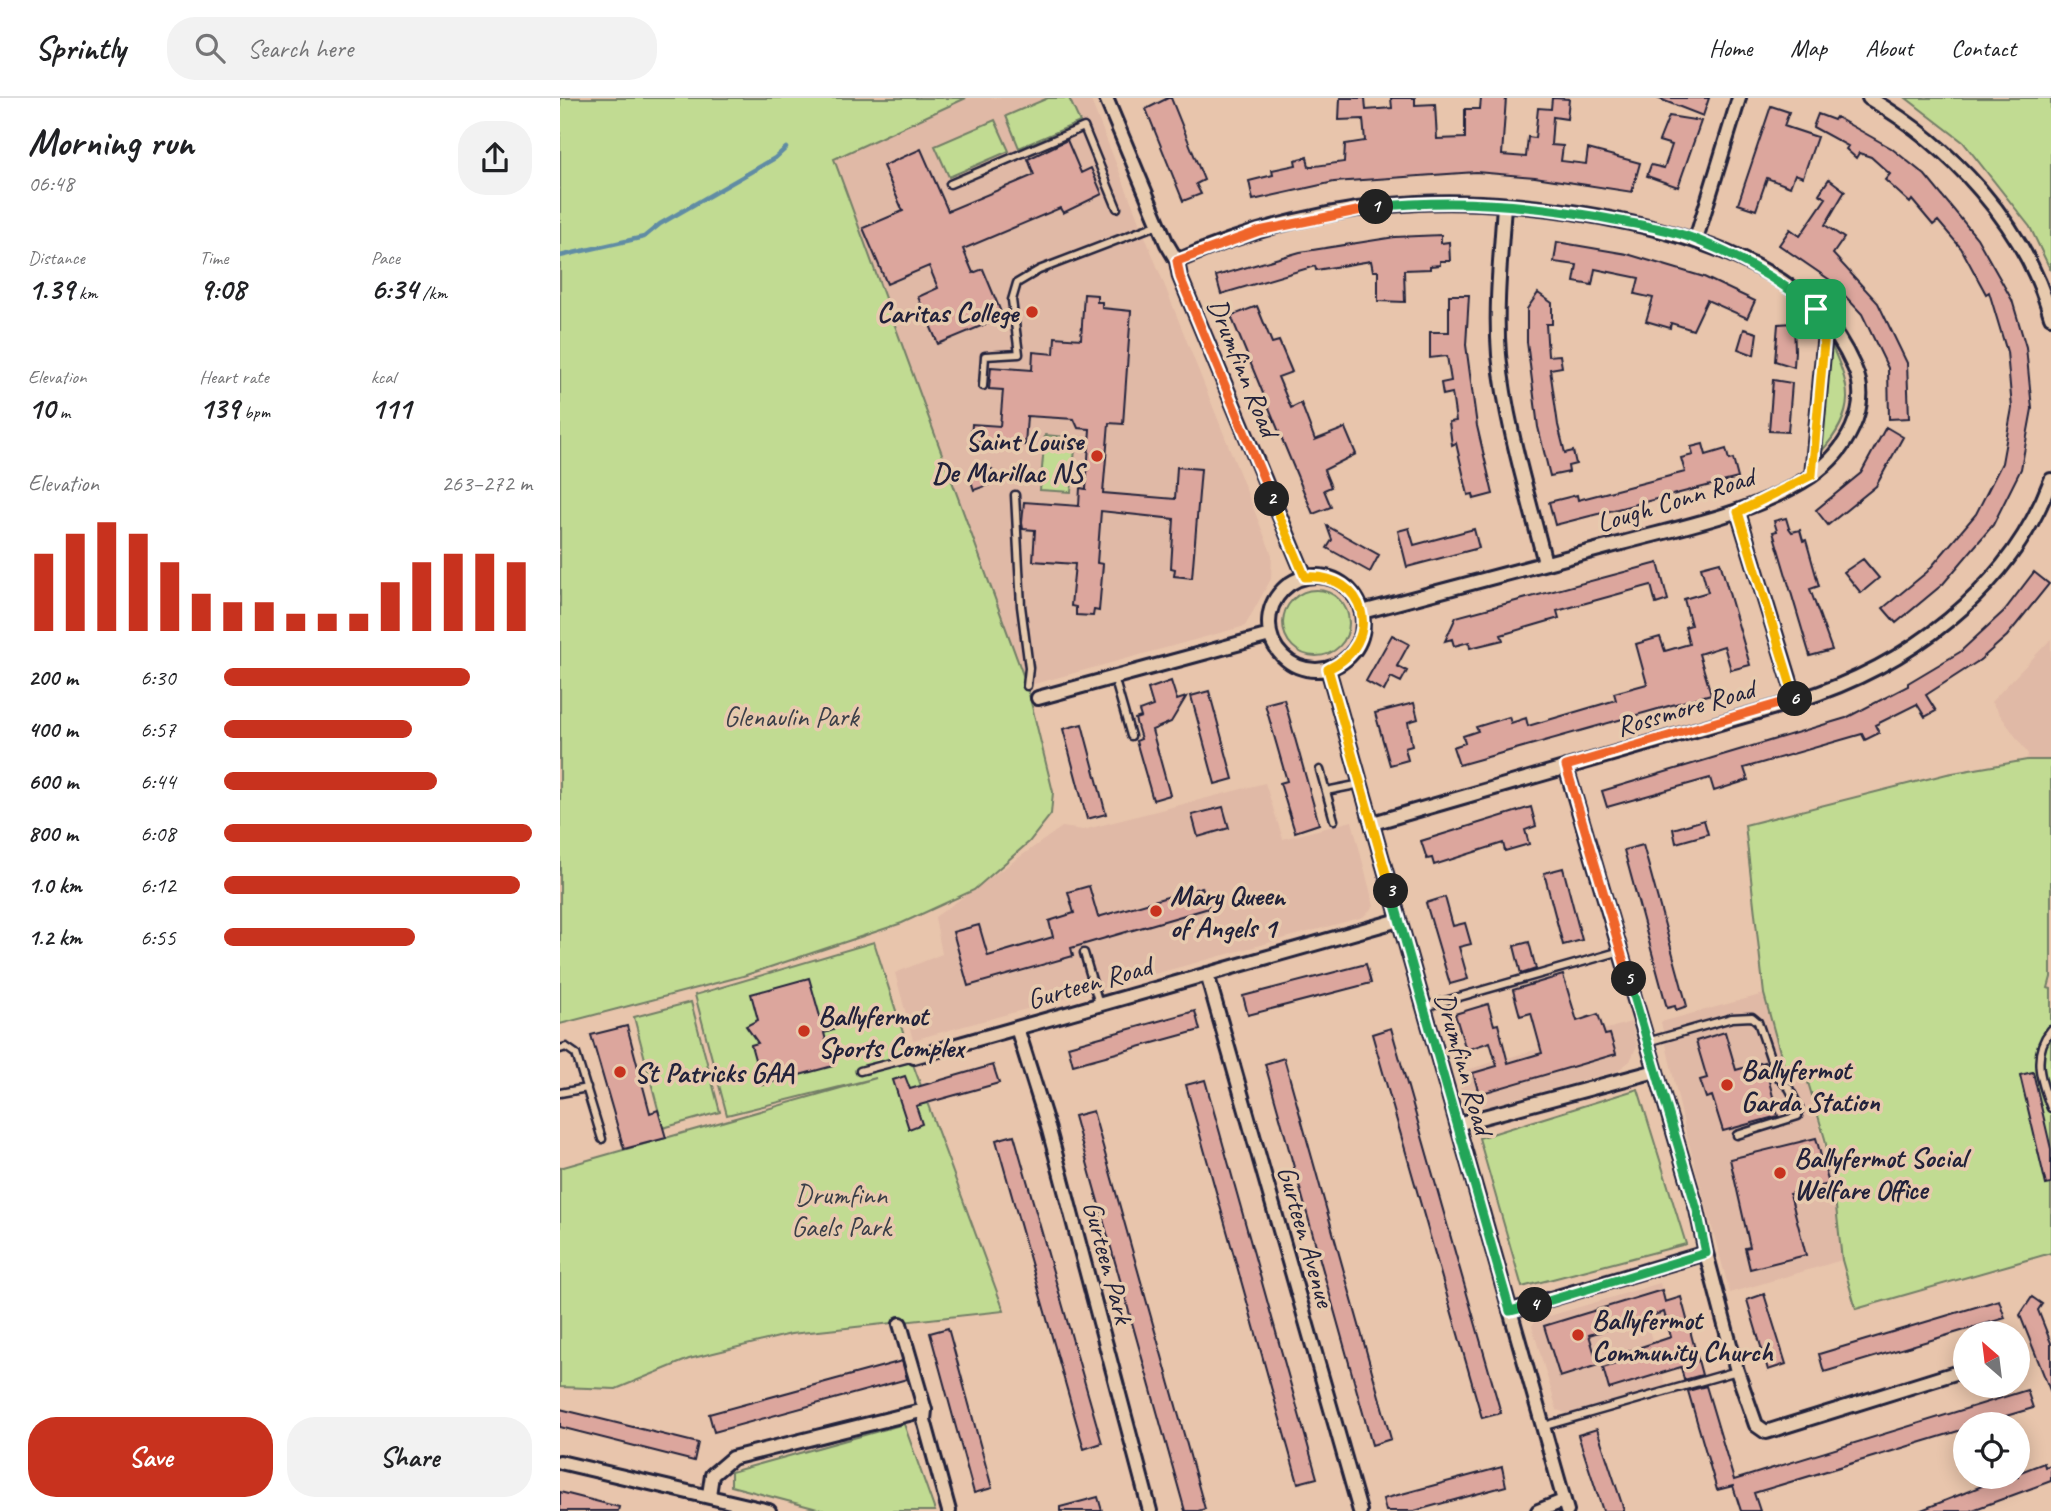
<!DOCTYPE html>
<meta charset="utf-8">
<style>
body{margin:0;font-family:Caveat,sans-serif;background:#f2f2f2;color:#202124;height:100vh;display:flex;flex-direction:column;font-size:26px;white-space:nowrap}
*{box-sizing:border-box;margin:0}
p{font-size:23px;color:#757577}
.icon{flex:none;width:38px;height:38px;fill:none;stroke:currentColor;stroke-width:2;stroke-linecap:round;stroke-linejoin:round}
.map{position:relative;flex:1;overflow:hidden}
.side{display:flex;flex-direction:column;background:#fff;width:560px}
.side>*{flex:none}
.needle{width:46px;rotate:332deg}
.buttons{position:absolute;left:1393px;top:1223px;display:grid;gap:14px}
.buttons a{display:grid;place-items:center;width:77px;height:77px;border-radius:50%;background:#fff;box-shadow:0 4px 18px #0003;font-size:35px}
.pin{position:absolute;display:grid;place-items:center;width:60px;height:60px;color:#fff;margin:-30px;border-radius:14px;box-shadow:0 4px 10px #0006}
.km{position:absolute;width:35px;height:35px;margin:-18px;border-radius:50%;background:#222;color:#fff;font-size:19px;line-height:35px;text-align:center}
.round{display:grid;place-items:center;flex:none;width:74px;height:74px;border-radius:28px;background:#f2f2f2}
.head{display:flex;align-items:center;justify-content:space-between;height:119px;padding:0 28px}
h1{font-size:38px;font-weight:700;line-height:52px}
.metrics{display:grid;grid-template-columns:repeat(3,1fr);gap:10px;height:119px;padding:7px 28px}
.metrics div{display:grid;align-content:center}
.metrics b{font-size:30px;font-weight:700}
.metrics small{font-size:19px;font-weight:400}
.metrics p{font-size:19px}
.chart{height:196px;padding:14px 28px}
.chart p{display:flex;justify-content:space-between}
.chart svg{width:100%;height:126px;margin-top:7px;stroke:#c8321e;stroke-width:6}
.cta{display:flex;gap:14px;margin-top:auto;padding:14px 28px}
.cta a{flex:1;height:80px;border-radius:28px;background:#c8321e;color:#fff;font-size:28px;font-weight:700;line-height:80px;text-align:center}
.cta a+a{background:#f2f2f2;color:#202124}
ul{padding:0 28px;list-style:none;font-size:23px}
li{display:grid;grid-template-columns:112px 84px 1fr;align-items:center;height:52px}
li i{height:18px;border-radius:9px;background:#c8321e}
header{display:flex;align-items:center;gap:42px;box-sizing:border-box;height:98px;padding:0 35px;background:#fff;border-bottom:2px solid #e0e0e0}
header strong{font-size:33px}
nav{display:flex;gap:38px;margin-inline-start:auto;font-size:24px}
.search{width:490px;height:63px;background:#f2f2f2;display:flex;align-items:center;gap:18px;box-sizing:border-box;padding:0 24px;border-radius:28px;color:#757577;font-size:26px}
main{display:flex;flex:1;min-height:0}
.map>svg:first-child{display:block}
.built{fill:#e0b9a6}
.green{fill:#c1db92;stroke:#727e66;stroke-width:2}
.lines{fill:none;stroke-linecap:round;stroke-linejoin:round}
.stream{stroke:#608ca4;stroke-width:4.5}
.building{fill:#dca69d;stroke:#22223b;stroke-width:2}
.lane-casing{stroke:#22223b;stroke-width:11}
.street-casing{stroke:#22223b;stroke-width:18}
.lane{stroke:#e7caae;stroke-width:6}
.street{stroke:#e7caae;stroke-width:12}
.split-1-casing{stroke:#fff;stroke-width:14}
.split-2-casing{stroke:#fff;stroke-width:14}
.split-3-casing{stroke:#fff;stroke-width:14}
.split-4-casing{stroke:#fff;stroke-width:14}
.split-5-casing{stroke:#fff;stroke-width:14}
.split-6-casing{stroke:#fff;stroke-width:14}
.split-7-casing{stroke:#fff;stroke-width:14}
.split-1{stroke:#22a559;stroke-width:9}
.split-2{stroke:#f0652b;stroke-width:9}
.split-3{stroke:#f5b400;stroke-width:9}
.split-4{stroke:#22a559;stroke-width:9}
.split-5{stroke:#22a559;stroke-width:9}
.split-6{stroke:#f0652b;stroke-width:9}
.split-7{stroke:#f5b400;stroke-width:9}
.poi-dot{fill:#c8321e;stroke:#e7caae;stroke-width:2.5}
.labels{text-anchor:middle;stroke-width:7;stroke-linejoin:round;paint-order:stroke}
.poi-label{font-size:28px;font-weight:bold;fill:#22223b;stroke:#e7caae;text-anchor:start}
.street-label{font-size:28px;fill:#22223b;stroke:#e7caae}
.park-label{font-size:28px;fill:#3a3e48;stroke:#e7caae}
</style>
<header>
<strong>Sprintly</strong>
<div class="search"><svg class="icon" aria-label="search" viewBox="0 0 24 24"><circle cx="10" cy="10" r="6"/><path d="M15 15l6 6"/></svg>Search here</div>
<nav><a>Home</a><a>Map</a><a>About</a><a>Contact</a></nav>
</header>
<main>
<section class="side">
<div class="head"><div><h1>Morning run</h1><p>06:48</p></div><a class="round"><svg class="icon" aria-label="share" viewBox="0 0 24 24"><path d="M12 15V3M7 8l5-5 5 5M5 13v7h14v-7"/></svg></a></div>
<div class="metrics">
<div><p>Distance</p><b>1.39<small> km</small></b></div>
<div><p>Time</p><b>9:08</b></div>
<div><p>Pace</p><b>6:34<small> /km</small></b></div>
</div>
<div class="metrics">
<div><p>Elevation</p><b>10<small> m</small></b></div>
<div><p>Heart rate</p><b>139<small> bpm</small></b></div>
<div><p>kcal</p><b>111</b></div>
</div>
<div class="chart"><p><span>Elevation</span>263–272 m</p>
<svg viewBox="0 0 160 44" preserveAspectRatio="none"><path d="M5 44V17M15 44V10M25 44V6M35 44V10M45 44V20M55 44V31M65 44V34M75 44V34M85 44V38M95 44V38M105 44V38M115 44V27M125 44V20M135 44V17M145 44V17M155 44V20"/></svg>
</div>
<ul>
<li><b>200 m</b>6:30<i style="width:80%"></i></li>
<li><b>400 m</b>6:57<i style="width:61%"></i></li>
<li><b>600 m</b>6:44<i style="width:69%"></i></li>
<li><b>800 m</b>6:08<i style="width:100%"></i></li>
<li><b>1.0 km</b>6:12<i style="width:96%"></i></li>
<li><b>1.2 km</b>6:55<i style="width:62%"></i></li>
</ul>
<div class="cta"><a>Save</a><a>Share</a></div>
</section>
<div class="map">
<svg width="1491" height="1413" viewBox="0 0 1491 1413">
<rect width="100%" height="100%" fill="#e8c5ac"/>
<filter id="ink" filterUnits="userSpaceOnUse"><feTurbulence type="fractalNoise" baseFrequency=".0143" numOctaves="2"/><feDisplacementMap in="SourceGraphic" scale="14" xChannelSelector="R" yChannelSelector="G"/><feConvolveMatrix kernelMatrix="1 2 1 2 8 2 1 2 1" color-interpolation-filters="sRGB"/></filter>
<g filter="url(#ink)">
<path class="built" d="M406,0h124l182,457 -1,24 -26,47 -218,60 -193,-527z
M1491,541v121h-24l1,-6 -37,-52z
M705,685l18,56 69,-18 22,85 -11,11 -450,123 -18,-67 47,-19 -7,-37 127,-90 21,3z
M1204,896l22,80 21,5 4,13 23,97 8,71 -112,33 -45,-164 -24,-107z
M1071,924l6,24 -7,15 -13,10 -129,35h-11l-15,-10 -6,-23z
M1100,1185l12,40 -23,7 17,57 -97,27 -12,-4 -25,-84 4,-6z"/>
<path class="green" d="M0,0h406l-132,61 193,527 26,106 -2,22 -22,28 -55,48 -72,33 -159,53 -183,48z
M488,0h21l11,24 -61,26 -13,-32z
M1346,0h145v173l-21,-44 -67,-85z
M435,22l14,31 -60,26 -14,-31z
M1269,242c22,47 29,71 -9,113z
M485,337l31,3 -5,54 -31,-2z
M723 525a33 33 0 1 1 66 0a33 33 0 1 1-66 0Z
M1467,662h24v217l-3,11 3,1v264l-195,56 -14,-49 -8,-71 -9,-50 -18,-60 -21,-5 -22,-80 -19,-169 202,-51z
M314,844l40,125 90,244 -213,23 -102,25 -73,30 -56,-2v-219l316,-90 -149,37 -32,-120z
M131,904l29,110 -57,16 -29,-111z
M1078,991l48,155 -164,43 -43,-149z
M344,1326l31,87h-110l-94,-25v-14z"/>
<g class="lines">
<path class="stream" d="M0,158l84,-19 16,-13 115,-66 11,-10"/>
</g>
<path class="building" d="M608,0h3l33,82 -8,4 5,10 -18,7 -37,-92z
M780,0h25l1,12 26,-2 -1,-10h24v7l20,-1 2,35 28,-1v-29h15l1,-11h25l-4,57 24,2 2,-20 7,1 3,-30 13,1 1,-11 17,1 -2,20 -14,-2 -2,28 12,1 -2,15 25,3 2,-15 52,14 -8,29 -97,-15 -59,-5 -142,10 -81,18 -4,-19 24,-6 -1,-5 24,-5 -1,-5 12,-3 2,10 35,-5 1,-18 20,-3 -2,-22 -24,1z
M1097,0h52l-6,18z
M1211,8l18,6 -5,14 33,11 -14,40 -8,-3 -5,13 -23,-9 -11,32 -18,-6z
M1258,16l16,6 2,-3 55,31 34,27 52,63 35,62 14,47 6,62 -11,60 -28,56 -50,59 -47,39 -13,-15 44,-36 49,-58 26,-51 10,-55 -5,-56 -18,-60 -3,2 -25,-46 -23,-27 -5,4 -21,-25 -2,3 -25,-23 5,-6 -19,-17 -12,-4 -3,5 -10,-9 2,-3 -35,-19z
M1109,18l32,5 -23,66 -31,-11 4,-11 13,3 4,-11 4,-12 -13,-4z
M507,42l14,33 10,-5 11,26 -39,19 -3,-5 -97,41 10,24 10,-4 20,48 -65,27 -20,-47 20,-9 -9,-22 -42,18 -24,-56 40,-17 -20,-45 38,-17 27,62 86,-36 -6,-16z
M1269,81l16,12 -20,34 19,13 -11,16 45,49 29,60 2,55 -20,1 -1,-51 -26,-54 -32,-34 -51,-35 11,-16 10,7 26,-38 -7,-4z
M881,137v8l8,-1 1,19h-10v4l-10,1v3l-26,1 1,32 -27,-1v-30h-5l-2,-10 -55,9 -1,-4 -94,28 -5,-18 84,-24 95,-15z
M997,144l70,12 77,23 51,24 -8,17 -40,-18 -14,30 -22,-7 -1,5 -24,-7 7,-23 -18,-4 4,-16 -44,-9 -3,16 -18,-3 3,-17 -23,-3z
M978,195l14,10v21h-6l2,32 12,-1 2,12 -12,2 8,56 7,28 8,-2 3,13 -8,2 1,6 -19,4 -12,-49 -11,-85v-33z
M524,196l13,1v7h5v6l29,3 -8,113 -14,-1 -6,70 72,6 2,-32 24,2 -9,109 -18,-2 1,-7 -4,-1 3,-49 -73,-8 -4,52 6,1 -4,47 -5,-1 -1,6 -17,-1v-8l-5,-1 4,-42 -42,-3 2,-31 -12,-1 -1,-6 2,-21 55,4 1,-18 6,1 4,-60 -12,-1 -4,-9 -47,-3 -2,29 -54,-4 1,-17 28,2 3,-36 -14,-1 2,-22 41,3 1,-18 21,2 1,-17 26,2z
M889,197h20l-3,50 11,81 16,68 -19,5 -1,-5 -5,1 -12,-52 -4,2 -3,-23 7,-1 -4,-28 -9,2 -2,-12 10,-2 -4,-25 -17,2v-26h19z
M697,208l15,37 7,-2 13,31 -14,5 13,31 10,-5 14,37 30,-12 11,26 -32,16 7,17 -7,3 7,17 -18,7 -82,-198z
M1234,225l1,27 -1,17 -19,-6 3,-37z
M1184,231l13,4 -3,22 -16,-6z
M1213,282l19,3 -4,49 -19,-1z
M1326,329l17,10 -27,49 -48,39 -12,-15 45,-37z
M1143,346l3,11 20,-6 3,11 4,-1 5,19 -183,47 -6,-23 28,-7 1,5 107,-28 -4,-14 12,-3 -2,-8z
M432,371l5,13 -23,8 -4,-12z
M1226,420l3,10 3,4 8,-2 3,11 3,-1 13,46 -9,3 22,61 -22,6 -37,-124 4,-1 -3,-10z
M767,428l52,29 -9,17 -43,-24 5,-8z
M849,430l5,17 60,-16 5,19 -72,19 -9,-36z
M1303,461l16,19 -18,15 -17,-21z
M1160,464l30,103 -19,5 -7,-24 -25,8 12,40 -252,71 -6,-18 12,-4 -2,-7 15,-5 -2,-4 33,-10 2,6 15,-5 2,8 88,-26 -2,-7 33,-9 -11,-40 24,-7 5,14 24,-7 -4,-17 6,-2 -7,-26 24,-7 -7,-25z
M1098,465l10,37 -12,4 -5,-19 -94,26 2,7 -58,17 2,5 -33,8 -1,-6 -15,4 -2,-7 -7,2 11,-24z
M1474,474l15,12 -42,52 -27,24 -54,35 10,16 -11,6 -8,-13 -42,21 4,8 -14,7 -3,-6 -118,34 4,12 -34,11 -4,-13 -103,29 -5,-16 244,-73 62,-32v-3l52,-31 44,-41z
M832,537l17,9 -12,22 10,5 -6,11 -10,-5 -7,14 -18,-10z
M611,583l6,19 9,-3 -15,25 -19,8 18,65 -17,5 -17,-59 5,-2 -6,-20 6,-2 -2,-6 14,-5 -5,-17z
M649,593l24,88 -18,5 -24,-88z
M724,601l35,125 -24,8 -15,-49 7,-2 -22,-77z
M854,605l4,16 -10,3 4,24 -7,2 3,12 -18,5 -15,-52z
M522,626l24,90 -19,5 -24,-90z
M663,709l6,21 -31,9 -6,-22z
M971,709l5,19 -11,4 4,14 -24,7 -2,-8 -69,22 -2,-7 -5,1 -6,-18z
M1144,722l4,14 -32,9 -3,-14z
M1083,747l44,161 -11,4 -1,-4 -8,2 -43,-158z
M1003,770l19,72 -19,5 -19,-72z
M529,788l9,31 104,-30 7,21 -138,40 2,8 -105,30 -15,-54 26,-7 9,31 65,-19 -4,-16 25,-8 -6,-21z
M885,799l8,29 12,-3 6,21 -12,3 9,32 -18,5 -24,-81z
M969,844l7,27 -15,5 -7,-28z
M806,866l5,19 -123,32 -5,-19z
M1003,877l14,46 21,-7 7,21 5,-1 6,20 -137,40 -6,-21 24,-7 -7,-24 -24,8 -11,-36 33,-10 6,21 4,-1 10,39 34,-10 -11,-40 -11,3 -7,-26z
M249,880l12,42 8,-2 4,12 -9,3 9,33 -71,19 -11,-40 7,-2 -12,-17 12,-6 -7,-26z
M635,913l5,19 -127,35 -5,-19z
M67,928l23,87 8,-3 8,28 -42,11 -33,-114z
M831,930l110,385 -19,5 -110,-384z
M1165,934l11,38 28,-8 14,54 -55,15 -11,-35 -6,2 -6,-18 7,-2 -11,-37z
M724,960l107,381 -19,6 -107,-381z
M433,967l6,18 -83,23 6,18 -13,5 -16,-49 12,-4 5,13z
M1473,974l18,77v35l-5,1 -26,-110z
M645,982l112,398 -19,5 -112,-398z
M533,1013l112,398 -7,2h-13l-111,-395z
M454,1037l88,308 -18,6 -88,-309z
M1256,1040l13,46 -39,10 16,61 -56,14 -5,-21 5,-1 -20,-88z
M1102,1192l3,12 16,-5 21,78 -18,5 -3,-13 -72,22 -6,-21 25,-8 -2,-8 45,-15 -7,-25 -75,23 9,30 -38,12 -16,-51z
M1204,1196l22,70 -18,6 -21,-70z
M1472,1199l10,7 -4,6 13,33v50l-31,-78z
M1439,1202l6,18 -181,54 -5,-18z
M388,1230l44,160 -18,5 -44,-160z
M342,1263l5,18 -193,53 -5,-18z
M1146,1288l28,94 293,-90 6,18 -54,16h-14v5l-211,64 6,18h-19l-8,-25 -16,4 -29,-99z
M0,1311l138,34 -4,18 -134,-34z
M1037,1331l25,75 2,7h-21l-25,-76z
M1484,1365l1,4 6,-2v16l-81,30h-51l83,-33 16,-1v-4z
M942,1369l4,19 -92,25h-28l-3,-12z
M0,1394l59,15 -1,4h-58z
M538,1399l4,14h-42v-4z"/>
<g class="lines">
<defs>
<path id="lane" d="M390,86l134,-57 33,81
M423,288l2,-30 34,-2 -7,-54 5,-17 22,-13 120,-46
M455,397l6,111 8,62 -2,18
M554,579l17,59
M760,672l14,50
M766,693l35,-7
M524,855l15,51
M864,909l197,-56
M1491,932c-20,24 -10,52 0,78
M1087,944l85,-24 20,-1 6,5 18,53 13,13 10,19 -1,9 -61,19
M0,951l6,-2 10,7 26,85
M300,973l54,-14
M0,995l27,-5
M981,1329l196,-56"/>
<path id="street" d="M546,0l61,146 10,17 3,16 125,300
M1309,0c81,47 156,126 182,219
M944,107c-3,50 -9,100 -5,150 7,71 29,139 46,208
M1136,141l43,-141
M617,163c75,-33 159,-54 241,-58 111,-6 321,23 400,108 15,17 27,36 36,56 19,40 -9,86 -43,109 -56,37 -126,50 -189,67 -87,23 -174,46 -260,69
M1252,377l14,-154
M1178,414l58,189
M709 525a47 47 0 1 1 94 0a47 47 0 1 1-94 0Z
M768,571l239,842
M478,600l232,-63
M813,725l423,-122c110,-34 213,-109 255,-221
M647,876l153,537
M457,930l32,102 101,381
M354,959l485,-137
M897,1026l199,-53
M1146,1155l31,118 19,54 10,7 199,-62
M950,1213l196,-58 -9,-43 -131,-443
M340,1226l25,86
M0,1364l209,49
M149,1397l3,-20 20,-17 193,-48 -1,10 25,91
M978,1413l25,-10"/>
</defs>
<use href="#lane" class="lane-casing"/>
<use href="#street" class="street-casing"/>
<use href="#lane" class="lane"/>
<use href="#street" class="street"/>
</g>
</g>
<g class="lines" filter="url(#ink)">
<defs>
<path id="split-1" d="M816,109c81,-9 164,-2 244,14 25,5 53,9 77,19 43,17 83,41 119,69"/>
<path id="split-2" d="M712,401l-92,-222 -3,-16 82,-30 117,-24"/>
<path id="split-3" d="M712,401l33,78c62,-5 80,66 23,92l63,222"/>
<path id="split-4" d="M831,793l119,420 25,-6"/>
<path id="split-5" d="M975,1207l171,-52 -9,-43 -68,-231"/>
<path id="split-6" d="M1069,881l-63,-213 229,-67"/>
<path id="split-7" d="M1235,601l-57,-187 74,-37 14,-154 -10,-12"/>
</defs>
<use href="#split-1" class="split-1-casing"/>
<use href="#split-2" class="split-2-casing"/>
<use href="#split-3" class="split-3-casing"/>
<use href="#split-4" class="split-4-casing"/>
<use href="#split-5" class="split-5-casing"/>
<use href="#split-6" class="split-6-casing"/>
<use href="#split-7" class="split-7-casing"/>
<use href="#split-1" class="split-1"/>
<use href="#split-2" class="split-2"/>
<use href="#split-3" class="split-3"/>
<use href="#split-4" class="split-4"/>
<use href="#split-5" class="split-5"/>
<use href="#split-6" class="split-6"/>
<use href="#split-7" class="split-7"/>
</g>
<g class="poi-dot">
<circle cx="472" cy="214" r="7"/>
<circle cx="537" cy="358" r="7"/>
<circle cx="596" cy="813" r="7"/>
<circle cx="244" cy="933" r="7"/>
<circle cx="60" cy="974" r="7"/>
<circle cx="1167" cy="987" r="7"/>
<circle cx="1220" cy="1075" r="7"/>
<circle cx="1018" cy="1237" r="7"/>
</g>
<g class="labels">
<g class="poi-label">
<text x="458" y="224" text-anchor="end">Caritas College</text>
<text x="523" y="352" text-anchor="end">Saint Louise<tspan x="523" dy="32">De Marillac NS</tspan></text>
<text x="610" y="807">Mary Queen<tspan x="610" dy="32">of Angels 1</tspan></text>
<text x="258" y="927">Ballyfermot<tspan x="258" dy="32">Sports Complex</tspan></text>
<text x="1181" y="981">Ballyfermot<tspan x="1181" dy="32">Garda Station</tspan></text>
<text x="74" y="984">St Patricks GAA</text>
<text x="1234" y="1069">Ballyfermot Social<tspan x="1234" dy="32">Welfare Office</tspan></text>
<text x="1032" y="1231">Ballyfermot<tspan x="1032" dy="32">Community Church</tspan></text>
</g>
<g class="street-label">
<text transform="translate(684 269) rotate(68)" y="10">Drumfinn Road</text>
<text transform="translate(1115 401) rotate(-17)" y="10">Lough Conn Road</text>
<text transform="translate(1125 609) rotate(-16)" y="10">Rossmore Road</text>
<text transform="translate(529 884) rotate(-16)" y="10">Gurteen Road</text>
<text transform="translate(905 965) rotate(74)" y="10">Drumfinn Road</text>
<text transform="translate(747 1138) rotate(74)" y="10">Gurteen Avenue</text>
<text transform="translate(549 1164) rotate(75)" y="10">Gurteen Park</text>
</g>
<g class="park-label">
<text x="231" y="628">Glenaulin Park</text>
<text x="281" y="1106">Drumfinn<tspan x="281" dy="32">Gaels Park</tspan></text>
</g>
</g>
</svg>
<div class="buttons">
<a><svg class="needle" viewBox="-14 -14 28 28"><path d="M0-13l5 13h-10z" fill="#e53935"/><path d="M0 13l5-13h-10z" fill="#757577"/></svg></a>
<a><svg class="icon" aria-label="locate" viewBox="0 0 24 24"><circle cx="12" cy="12" r="6"/><path d="M12 2v4M12 18v4M2 12h4M18 12h4"/></svg></a>
</div>
<div class="pin" style="left:1256px;top:211px;background:#1e9e55"><svg class="icon" aria-label="arrive" viewBox="0 0 24 24"><path d="M6 21V4h12l-3 4 3 4H6"/></svg></div>
<b class="km" style="left:816px;top:109px">1</b>
<b class="km" style="left:712px;top:401px">2</b>
<b class="km" style="left:831px;top:793px">3</b>
<b class="km" style="left:975px;top:1207px">4</b>
<b class="km" style="left:1069px;top:881px">5</b>
<b class="km" style="left:1235px;top:601px">6</b>
</div>
</main>
